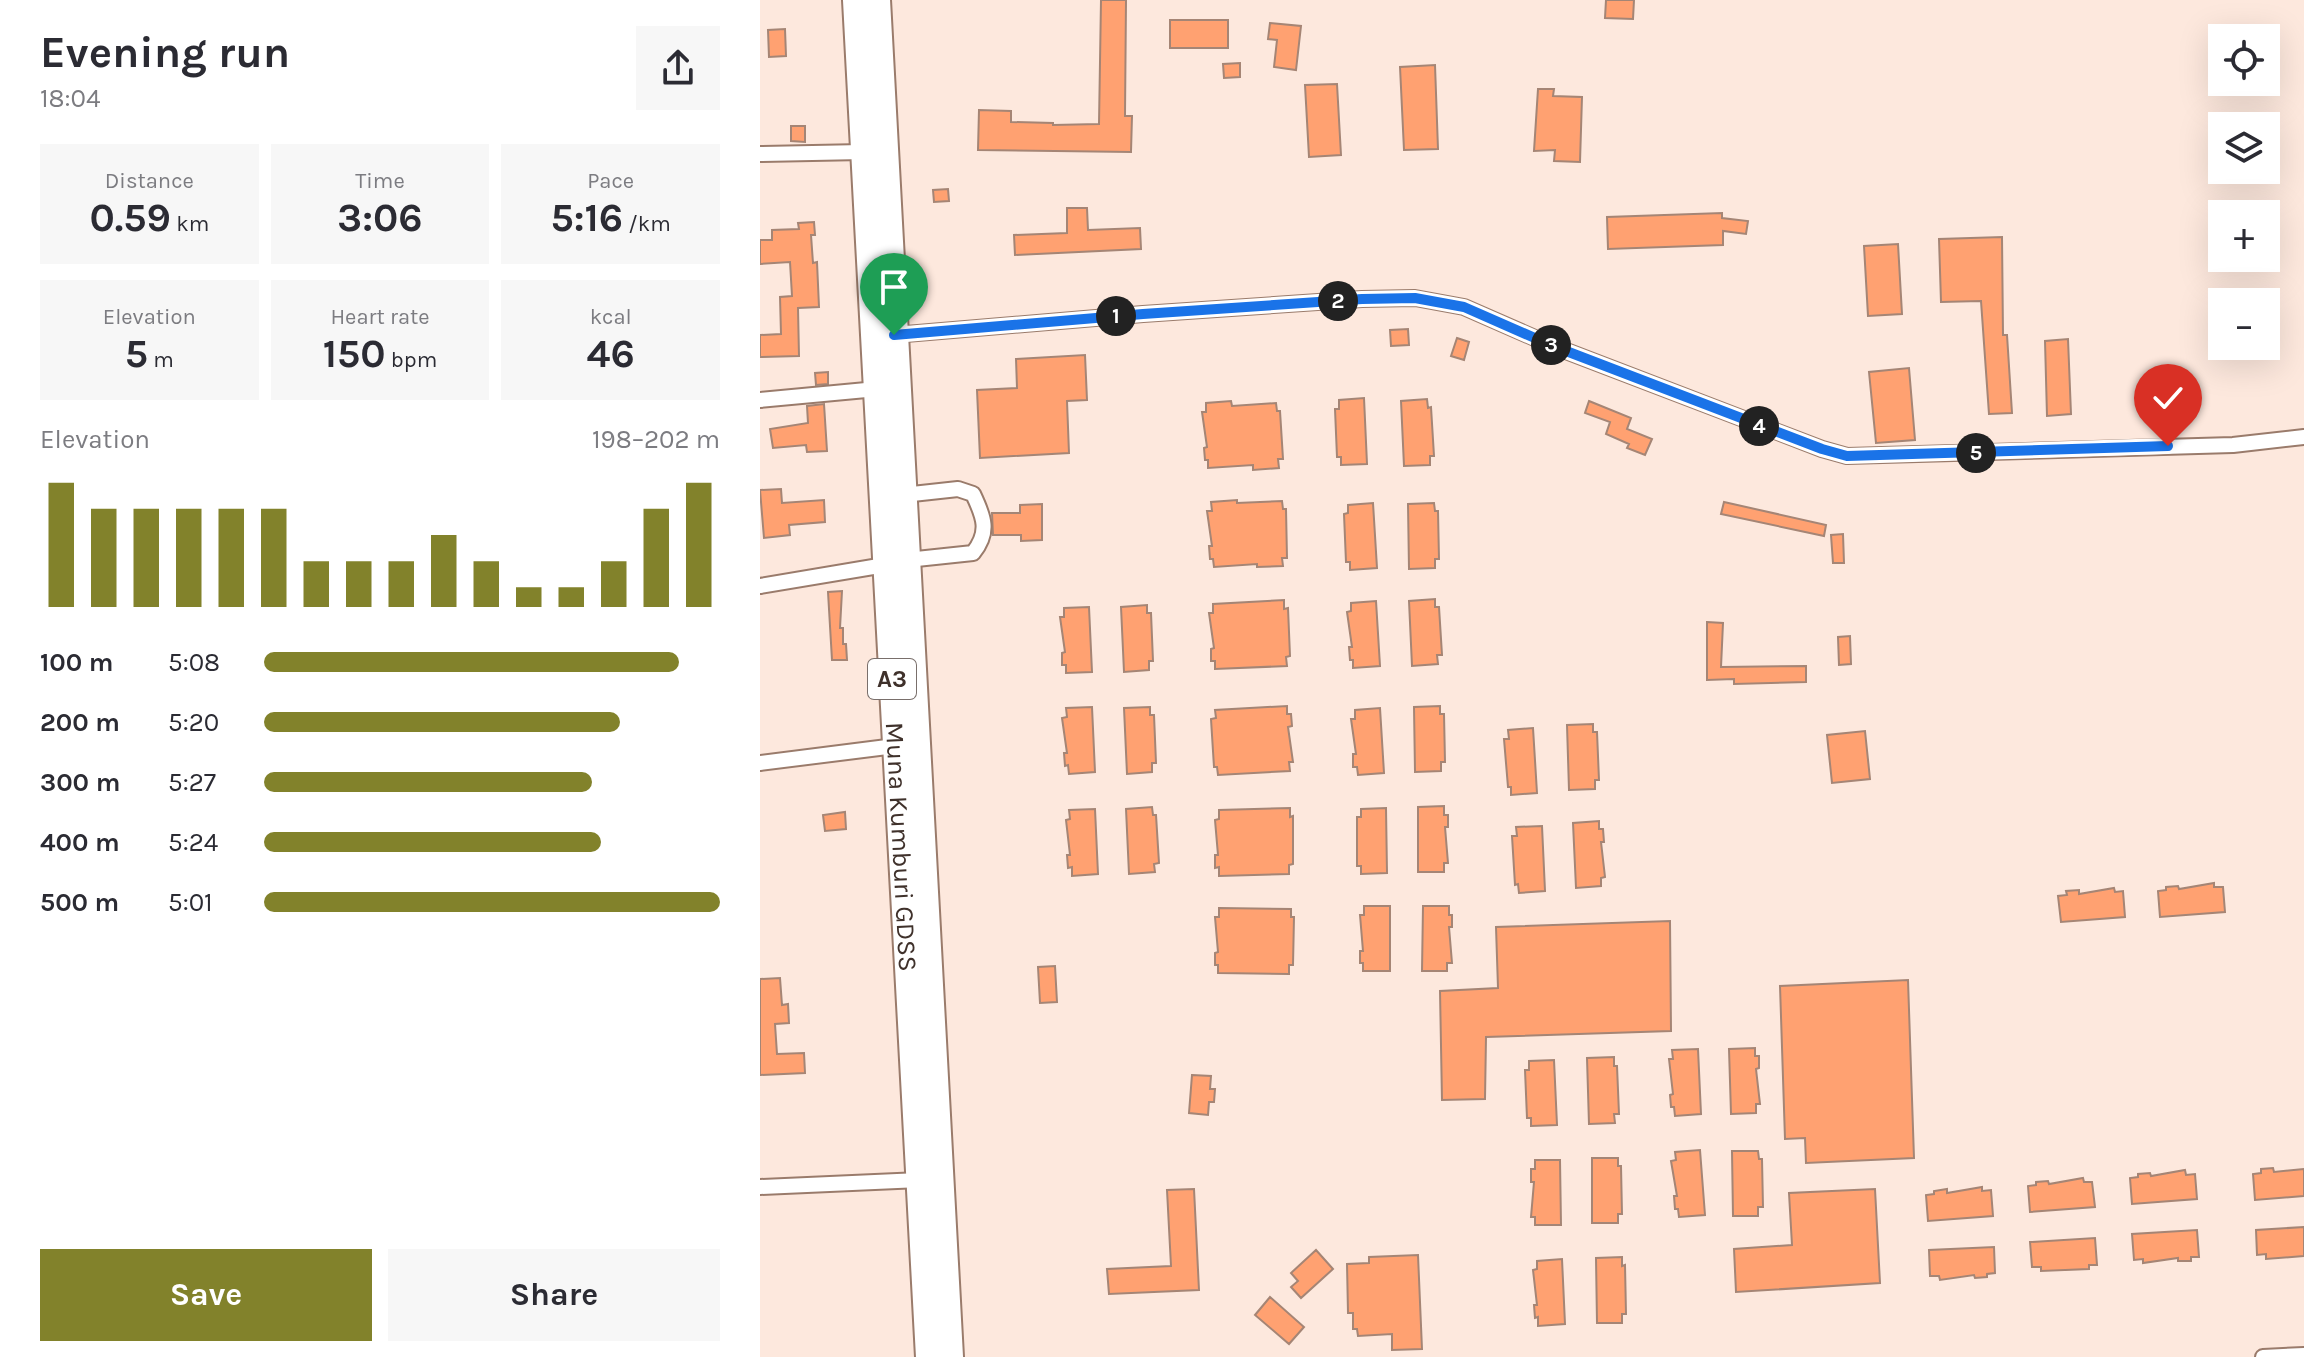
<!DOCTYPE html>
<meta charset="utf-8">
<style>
body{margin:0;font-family:Karla,sans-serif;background:#f7f7f7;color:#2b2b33;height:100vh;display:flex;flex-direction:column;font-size:30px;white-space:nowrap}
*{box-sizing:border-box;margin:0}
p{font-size:26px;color:#7c7c81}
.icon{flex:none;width:44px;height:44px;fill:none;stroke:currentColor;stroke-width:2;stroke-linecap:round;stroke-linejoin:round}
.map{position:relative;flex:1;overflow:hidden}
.details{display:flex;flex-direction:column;background:#fff;width:760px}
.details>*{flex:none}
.fabs{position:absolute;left:1448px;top:24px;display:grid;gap:16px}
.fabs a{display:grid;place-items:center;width:72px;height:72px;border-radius:0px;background:#fff;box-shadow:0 8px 32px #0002;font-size:40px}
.pin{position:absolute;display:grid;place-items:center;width:68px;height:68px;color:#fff;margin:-82px -34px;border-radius:50% 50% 50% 0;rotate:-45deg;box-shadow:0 0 8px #0007}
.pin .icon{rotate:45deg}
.km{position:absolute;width:40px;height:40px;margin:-20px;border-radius:50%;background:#222;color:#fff;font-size:22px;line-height:40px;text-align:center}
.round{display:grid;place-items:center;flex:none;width:84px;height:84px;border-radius:0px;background:#f7f7f7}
.summary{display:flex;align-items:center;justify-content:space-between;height:136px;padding:0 40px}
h1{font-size:44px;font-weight:700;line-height:60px}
.stats{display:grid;grid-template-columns:repeat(3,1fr);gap:12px;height:136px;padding:8px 40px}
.stats div{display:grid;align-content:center;border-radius:0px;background:#f7f7f7;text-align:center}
.stats b{font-size:40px;font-weight:700}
.stats small{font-size:22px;font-weight:400}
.stats p{font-size:22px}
.chart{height:224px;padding:16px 40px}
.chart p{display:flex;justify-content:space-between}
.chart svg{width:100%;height:144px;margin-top:8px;stroke:#82822b;stroke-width:6}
.button{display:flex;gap:16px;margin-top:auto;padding:16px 40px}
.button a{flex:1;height:92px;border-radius:0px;background:#82822b;color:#fff;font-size:32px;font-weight:700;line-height:92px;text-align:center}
.button a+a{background:#f7f7f7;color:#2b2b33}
ul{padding:0 40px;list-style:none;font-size:26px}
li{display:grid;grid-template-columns:128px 96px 1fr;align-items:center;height:60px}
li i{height:20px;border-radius:10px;background:#82822b}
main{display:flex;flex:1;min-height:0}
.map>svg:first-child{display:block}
.building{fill:#ffa171;stroke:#a58575;stroke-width:2}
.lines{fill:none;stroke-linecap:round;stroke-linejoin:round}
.street-casing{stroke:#9a7b6b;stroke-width:18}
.highway-casing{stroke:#9a7b6b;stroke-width:30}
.street{stroke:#fff;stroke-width:14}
.highway{stroke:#fff;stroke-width:26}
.route-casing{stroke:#fff;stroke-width:16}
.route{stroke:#1a73e8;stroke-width:10}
.labels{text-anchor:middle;stroke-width:7;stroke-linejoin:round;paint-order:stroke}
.shield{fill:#fff;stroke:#796f6b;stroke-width:2}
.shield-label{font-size:24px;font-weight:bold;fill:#3f312b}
.street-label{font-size:26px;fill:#3f312b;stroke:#fff}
</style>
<main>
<section class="details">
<div class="summary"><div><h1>Evening run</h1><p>18:04</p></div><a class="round"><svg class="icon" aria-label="share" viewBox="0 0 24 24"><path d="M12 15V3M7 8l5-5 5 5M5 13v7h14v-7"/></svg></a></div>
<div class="stats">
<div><p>Distance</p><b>0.59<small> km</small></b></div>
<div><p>Time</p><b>3:06</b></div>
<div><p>Pace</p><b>5:16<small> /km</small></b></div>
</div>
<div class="stats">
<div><p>Elevation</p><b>5<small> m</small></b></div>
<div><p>Heart rate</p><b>150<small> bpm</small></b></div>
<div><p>kcal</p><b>46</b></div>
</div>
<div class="chart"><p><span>Elevation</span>198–202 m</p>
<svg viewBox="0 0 160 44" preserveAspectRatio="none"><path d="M5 44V6M15 44V14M25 44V14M35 44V14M45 44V14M55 44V14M65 44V30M75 44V30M85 44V30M95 44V22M105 44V30M115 44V38M125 44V38M135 44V30M145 44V14M155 44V6"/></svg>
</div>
<ul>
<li><b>100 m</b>5:08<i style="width:91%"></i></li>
<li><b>200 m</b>5:20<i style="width:78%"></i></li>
<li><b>300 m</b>5:27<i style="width:72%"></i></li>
<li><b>400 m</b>5:24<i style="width:74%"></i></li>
<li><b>500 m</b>5:01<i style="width:100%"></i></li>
</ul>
<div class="button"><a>Save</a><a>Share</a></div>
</section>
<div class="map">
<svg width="1544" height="1357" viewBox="0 0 1544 1357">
<rect width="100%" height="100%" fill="#fde8dd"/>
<path class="building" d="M341,0h25l-1,116h7l-1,36 -153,-2 1,-40 32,1v11l42,1v2l46,-1z
M846,0h28l-1,19 -28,-1z
M410,20h58v28h-58z
M510,23l31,3 -5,44 -22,-3 3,-27 -9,-1z
M25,29l1,27 -17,1 -1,-27z
M480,63v14l-16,1 -1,-14z
M675,65l3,84 -34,1 -4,-83z
M577,84l4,71 -32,2 -4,-72z
M778,89h16l-1,7 29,1 -2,65 -26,-1 1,-11 -21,1z
M31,126h14v16l-14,-1z
M188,189l1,12 -15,1 -1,-12z
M307,208h20l1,22 52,-2 1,21 -126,6 -1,-20 53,-2z
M962,213v5l26,3 -2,13 -23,-3v14l-115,4 -1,-32z
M54,222l1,13h-4l2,28 4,-1 2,45 -21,1 1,48 -39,1v-22l21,-1 -1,-37 12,-1 -2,-34 -30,2v-24h12v-10l27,-1 -1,-6z
M1242,237l1,98h4l5,78 -23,1 -8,-113 -40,1 -2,-63z
M1138,244l4,70 -34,2 -4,-70z
M648,329l1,16 -18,1 -1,-16z
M697,338l12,4 -5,18 -13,-4z
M1308,339l3,75 -24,2 -2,-75z
M325,355l2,45 -20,1 2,52 -89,5 -3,-68 40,-2 -1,-29z
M1149,368l6,72 -39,3 -7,-71z
M68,372v12l-12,1 -1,-12z
M604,398l3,66 -26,1v-8h-4l-2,-48h4v-9z
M667,399l1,9 3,-1 3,49h-4v9l-26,1 -3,-65z
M471,401l1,5 44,-3 1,8h3l3,48h-5l1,9 -26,2v-5l-45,3v-8h-3l-1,-12 3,-1 -5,-35h4v-9z
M829,401l42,17 -4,11 25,10 -7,16 -18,-7 2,-4 -23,-10 4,-12 -25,-9z
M64,404l3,47 -20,1 -1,-7 -33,3 -3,-19 38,-6 -1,-17z
M21,489l1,14 42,-3 1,22 -36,3 1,10 -26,3 -4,-48z
M477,500v3l45,-2 1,8h3l1,49h-5l1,8 -26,1v-3l-43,3 -1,-8h-3l-1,-13h3l-5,-35h5l-1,-9z
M964,502l102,23 -2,11 -103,-22z
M613,503l4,65 -27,2v-8h-4l-2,-48 4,-1v-8z
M674,503l1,8h3l1,48h-4v9l-26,1 -1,-65z
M282,504v36l-21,1v-6h-28l-1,-22h28v-8z
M1083,534l1,29h-11l-2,-28z
M82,591l-2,37h3v16h3l1,16h-15l-4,-68z
M675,599v8h4l3,48h-5l1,9 -26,2 -3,-65z
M524,600v9l4,-1 2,48 -4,1 1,9 -72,3v-8h-4v-12l3,-1 -5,-35h4v-9z
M616,601l4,65 -27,2v-8h-3l-1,-13h3l-5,-35 4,-1v-8z
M387,605v8h4l2,48h-4v9l-25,2 -3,-65z
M329,607l3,65 -26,1v-8h-4v-12l3,-1 -5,-35h4v-9z
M947,622l16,1 -2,44 85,-1v16l-72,2v-5l-27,1z
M1090,636l1,28 -12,1 -1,-28z
M527,706v8h4l1,12 -4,1 5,35h-4l1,9 -72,4 -1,-8h-3l-3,-48 5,-1 -1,-8z
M680,706v8h4l1,48h-4v9l-26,1 -1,-65z
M332,707l3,65 -26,2 -1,-9 -3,1 -1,-13h3l-5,-35 5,-1 -1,-9z
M390,707v8h4l2,48h-4v9l-25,2 -3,-66z
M620,708l4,65 -26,2 -1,-8h-4v-13h3l-5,-35h4v-9z
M833,724v8h4l2,48h-4v9l-26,1 -2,-65z
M773,728l4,65 -26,2v-8h-3l-4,-48h5l-1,-9z
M1105,731l5,48 -38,4 -5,-48z
M684,806v9h4v12h-3l3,36h-4v9h-26v-65z
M392,807l1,8h3l3,48 -5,1 1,8 -26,2 -3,-65z
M530,808v9l3,-1v48l-4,1v9l-70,2v-9l-4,1v-13h3l-3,-35 4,-1v-9z
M626,808l1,65 -26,1v-8h-4v-49h4v-8z
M335,809l3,65 -26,2v-9l-4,1 -1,-13h3l-4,-35 4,-1 -1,-9z
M85,812l1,17 -21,2 -2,-16z
M839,821v8h4l1,13h-3l4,35 -4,1v8l-25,2 -3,-65z
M782,826l3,65 -26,2 -1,-9 -3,1 -3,-49h5l-1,-9z
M1454,883v4h9l2,25 -65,5 -2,-26 8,-1v-3l12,-1 1,3z
M1354,888l1,4 8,-1 2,26 -64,5 -3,-26 9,-1 -1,-4 13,-1v4z
M604,906h26v65h-27v-8h-3v-12h3l-3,-36h4z
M663,906h26v9h3v12h-3l3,36h-5v8h-25z
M459,908l72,1v8h3l-1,48h-4v9l-71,-1v-8h-3v-12l3,-1 -3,-35h4z
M910,921l1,110 -185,6 -1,62 -43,1 -2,-109 58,-3 -2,-61z
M295,966l2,36 -17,1 -2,-36z
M20,978l2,27 6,-1 1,19 -14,1 2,30 27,-1 1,20 -45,2v-96z
M1148,980l6,178 -108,5 -1,-25 -20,1 -5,-153z
M995,1048v8h4v12l-3,1 4,35h-4v9l-25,1 -2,-65z
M938,1049l3,65 -26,2 -1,-9h-3l-1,-12 3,-1 -4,-35h4l-1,-9z
M854,1057v9h3l2,48h-5l1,9 -26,1 -2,-66z
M794,1060l3,65 -26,1v-8h-4l-2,-48h4v-9z
M432,1075l19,1 -1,13h5l-1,13h-5l-1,13 -19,-2z
M940,1150l5,65 -26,2 -1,-8h-3l-1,-13h3l-6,-35 5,-1 -1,-8z
M972,1151h26l1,8h3l1,48h-5v9h-25z
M832,1158h26v8h3l1,48h-4v9h-26z
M775,1160h25l1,65h-26v-8h-4l3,-35h-3v-13h4z
M1513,1168l1,4 30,-3v27l-49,4 -2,-26 8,-1v-4z
M1425,1170l1,5 9,-1 2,25 -65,5 -2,-26 8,-1v-3l12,-1 1,3z
M1323,1178l1,4h8l3,25 -65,5 -2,-26 8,-1v-3l12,-1 1,3z
M1222,1187v4l9,-1 2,26 -65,5 -2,-26 8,-1v-3l13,-2v4z
M434,1189l5,101 -90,4 -2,-25 64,-3 -4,-76z
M1115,1189l5,94 -144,9 -2,-43 58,-4 -3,-52z
M1544,1227v29l-38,3v-5l-9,1 -1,-25z
M1437,1230l2,27h-8v4h-13v-3l-35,5v-4l-9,1 -2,-26z
M1335,1238l2,27h-8v4l-48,2v-4h-9l-2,-25z
M1234,1247l1,26 -8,1v3l-12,1 -1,-3 -34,5 -1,-4h-9l-1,-26z
M556,1250l17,19 -32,29 -10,-11 7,-6 -7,-8z
M658,1255l4,94 -30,1v-16l-34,2 -1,-7h-4v-16h-5l-1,-49 22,-1v-6z
M862,1257v9l3,-1 1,49h-4v9h-25l-1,-65z
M802,1259l3,65 -27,2v-9l-3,1 -1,-13h3l-4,-35 4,-1v-8z
M510,1297l34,30 -15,17 -34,-29z"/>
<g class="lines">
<defs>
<path id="street" d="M0,154l103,-2
M134,335l249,-21 219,-15 53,-1 49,9 89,39 269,103 25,7 386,-11 71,-8
M0,400l117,-11
M143,495l55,-6 15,5c11,23 17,38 0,59l-66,7
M0,586l125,-21
M0,763l135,-17
M0,1187l160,-7
M1503,1357l41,-2"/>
<g id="highway">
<path id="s1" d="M96,0l73,1357"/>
<path d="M117,0l73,1357"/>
</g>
</defs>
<use href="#street" class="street-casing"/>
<use href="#highway" class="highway-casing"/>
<use href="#street" class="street"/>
<use href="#highway" class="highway"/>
</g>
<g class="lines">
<defs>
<path id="route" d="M134,335l249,-21 219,-15 53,-1 49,9 89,39 269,103 25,7 321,-10"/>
</defs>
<use href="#route" class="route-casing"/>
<use href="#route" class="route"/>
</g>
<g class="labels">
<rect class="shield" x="108" y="659" width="48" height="40" rx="6"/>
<g class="shield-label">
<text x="132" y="687">A3</text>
</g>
<g class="street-label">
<text dy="9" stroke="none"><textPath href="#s1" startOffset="848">Muna Kumburi GDSS</textPath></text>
</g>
</g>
</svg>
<div class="fabs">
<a><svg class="icon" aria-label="locate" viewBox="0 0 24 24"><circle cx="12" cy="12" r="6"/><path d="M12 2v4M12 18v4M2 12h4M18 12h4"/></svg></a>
<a><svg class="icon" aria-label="layers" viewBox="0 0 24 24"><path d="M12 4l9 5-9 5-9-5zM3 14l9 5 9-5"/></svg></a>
<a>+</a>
<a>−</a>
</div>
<div class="pin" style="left:134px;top:335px;background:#1e9e55"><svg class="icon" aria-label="arrive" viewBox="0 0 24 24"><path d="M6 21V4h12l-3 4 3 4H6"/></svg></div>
<div class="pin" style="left:1408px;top:446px;background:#d93025"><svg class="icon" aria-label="check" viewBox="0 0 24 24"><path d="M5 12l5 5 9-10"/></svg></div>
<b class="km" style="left:356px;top:316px">1</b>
<b class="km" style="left:578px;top:301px">2</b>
<b class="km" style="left:791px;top:345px">3</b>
<b class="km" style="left:999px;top:426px">4</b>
<b class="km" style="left:1216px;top:453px">5</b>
</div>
</main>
